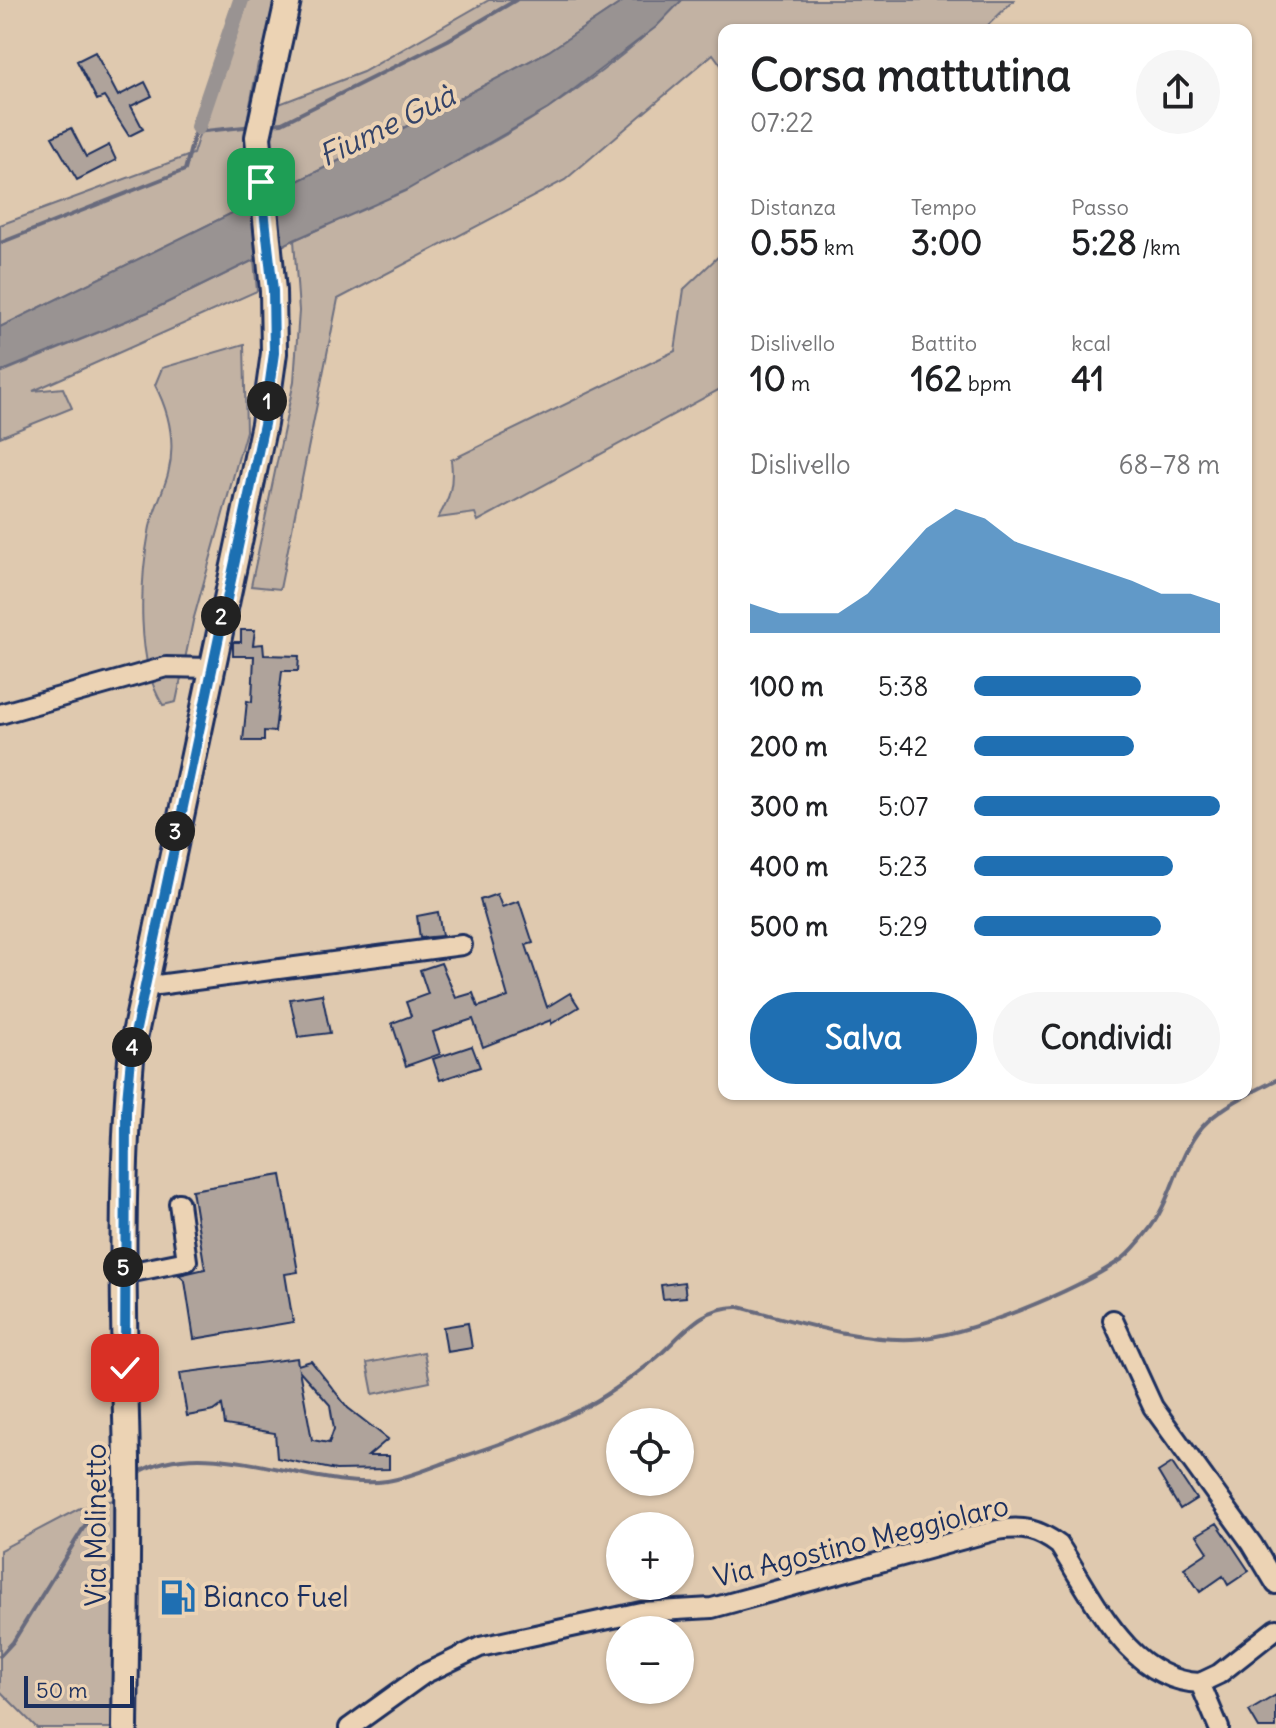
<!DOCTYPE html>
<html lang="it">
<meta charset="utf-8">
<style>
body{margin:0;font-family:Delius,sans-serif;background:#f6f6f6;color:#202124;height:100vh;display:flex;flex-direction:column;font-size:30px;white-space:nowrap}
*{box-sizing:border-box;margin:0}
p{font-size:26px;color:#757577}
.icon{flex:none;width:44px;height:44px;fill:none;stroke:currentColor;stroke-width:2;stroke-linecap:round;stroke-linejoin:round}
.map{position:relative;flex:1;overflow:hidden}
.drawer{position:absolute;left:718px;top:24px;width:534px;height:1076px;display:flex;flex-direction:column;background:#fff;border-radius:16px;box-shadow:0 2px 6px #0004}
.drawer>*{flex:none}
.controls{position:absolute;left:606px;top:1408px;display:grid;gap:16px}
.controls a{display:grid;place-items:center;width:88px;height:88px;border-radius:50%;background:#fff;box-shadow:0 2px 6px #0004;font-size:40px}
.scale{position:absolute;left:24px;bottom:20px;width:110px;box-sizing:border-box;padding-left:8px;border:4px solid #1b2f5e;border-top:0;font-size:22px;line-height:28px;white-space:nowrap;color:#1b2f5e;-webkit-text-stroke:6px #ecd3b4;paint-order:stroke}
.pin{position:absolute;display:grid;place-items:center;width:68px;height:68px;color:#fff;margin:-34px;border-radius:16px;box-shadow:0 4px 12px #0006}
.km{position:absolute;width:40px;height:40px;margin:-20px;border-radius:50%;background:#222;color:#fff;font-size:22px;line-height:40px;text-align:center}
.round{display:grid;place-items:center;flex:none;width:84px;height:84px;border-radius:42px;background:#f6f6f6}
.headline{display:flex;align-items:center;justify-content:space-between;height:136px;padding:0 32px}
h1{font-size:44px;font-weight:700;line-height:60px}
.metrics{display:grid;grid-template-columns:repeat(3,1fr);gap:12px;height:136px;padding:8px 32px}
.metrics div{display:grid;align-content:center}
.metrics b{font-size:34px;font-weight:700}
.metrics small{font-size:22px;font-weight:400}
.metrics p{font-size:22px}
.chart{height:224px;padding:16px 32px}
.chart p{display:flex;justify-content:space-between}
.chart svg{width:100%;height:144px;margin-top:8px;fill:#1f6fb2;opacity:.7}
.button{display:flex;gap:16px;margin-top:auto;padding:16px 32px}
.button a{flex:1;height:92px;border-radius:48px;background:#1f6fb2;color:#fff;font-size:32px;font-weight:700;line-height:92px;text-align:center}
.button a+a{background:#f6f6f6;color:#202124}
ul{padding:0 32px;list-style:none;font-size:26px}
li{display:grid;grid-template-columns:128px 96px 1fr;align-items:center;height:60px}
li i{height:20px;border-radius:10px;background:#1f6fb2}
.map>svg:first-child{display:block}
.green{fill:#c2b2a3;stroke:#6e7080;stroke-width:2}
.water{fill:#999392;stroke:#676b7d;stroke-width:2}
.lines{fill:none;stroke-linecap:round;stroke-linejoin:round}
.stream{stroke:#676b7d;stroke-width:4}
.canal{stroke:#999392;stroke-width:16}
.building{fill:#afa39b;stroke:#1b2f5e;stroke-width:2;fill-rule:evenodd}
.minor-casing{stroke:#1b2f5e;stroke-width:24}
.major-casing{stroke:#1b2f5e;stroke-width:30}
.minor{stroke:#ecd3b4;stroke-width:18}
.major{stroke:#ecd3b4;stroke-width:24}
.route-casing{stroke:#fff;stroke-width:16}
.route{stroke:#1f6fb2;stroke-width:10}
.labels{text-anchor:middle;stroke-width:8;stroke-linejoin:round;paint-order:stroke}
.street-label{font-size:28px;fill:#1b2f5e;stroke:#ecd3b4}
.poi-label{font-size:28px;fill:#1b2f5e;stroke:#ecd3b4;text-anchor:start}
.water-label{font-size:30px;font-style:italic;fill:#344368;stroke:#ecd3b4}
</style>
<div class="map">
<svg width="1276" height="1728" viewBox="0 0 1276 1728">
<rect width="100%" height="100%" fill="#dfc9af"/>
<filter id="ink" filterUnits="userSpaceOnUse"><feTurbulence type="fractalNoise" baseFrequency=".0125" numOctaves="2"/><feDisplacementMap in="SourceGraphic" scale="16" xChannelSelector="R" yChannelSelector="G"/><feConvolveMatrix kernelMatrix="1 2 1 2 8 2 1 2 1" color-interpolation-filters="sRGB"/></filter>
<g filter="url(#ink)">
<path class="green" d="M241,0h39l-13,59 -9,4 -10,53 115,-44 126,-72h136l-76,51 -172,91 -377,185v-102l193,-71z
M682,0h332l-31,30h-259v39l-11,-15 -148,126 -227,119 -58,290 -29,-3 43,-205 5,-70 -5,-71c135,-60 285,-132 388,-240z
M724,251v136l-246,134 -3,-8 -37,5c12,-20 16,-34 13,-58l224,-109 9,-62z
M254,260l3,31 -224,100 30,-3 9,20 -72,29v-64l148,-61z
M244,344l2,87 -53,190 -17,81 -13,3c-27,-41 -23,-124 -14,-173 3,-20 14,-39 19,-58 8,-31 1,-62 -13,-89l7,-17z
M424,1352l6,30 -57,12 -6,-31z
M126,1497l-1,231h-88l-37,-37v-141l80,-42z"/>
<path class="water" d="M625,0h57l-26,27 -108,82 -143,82 -111,49 -146,72 -148,60v-45l377,-185 172,-91z"/>
<g class="lines">
<path class="stream" d="M270,124l12,-1 166,-83 68,-40
M0,243l185,-73 10,-38 59,-6
M136,1474c70,-44 177,18 251,7 21,-3 43,-13 63,-20 44,-15 89,-30 130,-51 25,-13 53,-33 75,-51 28,-24 45,-53 84,-52 56,14 116,34 173,32 55,-2 165,-49 210,-80 9,-7 18,-18 25,-27 27,-32 30,-83 61,-111 20,-18 45,-29 68,-41
M0,1656l13,-14 92,-149 13,-8"/>
<path class="canal" d="M198,127l43,-127"/>
</g>
<path class="building" d="M95,52l23,44 27,-14 7,14 -21,10 12,23 -14,7 -25,-39 -7,3 -20,-39z
M71,128l15,29 23,-12 7,15 -39,20 -25,-43z
M241,630h14l-2,15 10,-1 1,11 35,1 -1,15h-16l-7,61 -11,-1v10h-21l4,-40 5,1 2,-46h-21v-14h8z
M497,894l5,13 17,-6 14,42 -7,2 21,62 23,-14 9,14 -28,17v-4l-68,27 -10,-28 -40,13 7,22 -34,12 -14,-43 19,-7 -5,-14 22,-8 -8,-24 21,-7 15,35 17,-5 5,14 30,-10 -28,-97z
M438,912l4,24 -22,2 -3,-22z
M322,994l8,39 -32,4 -8,-38z
M472,1046l8,21 -40,13 -7,-21z
M281,1175l17,97 -13,2 8,48 -99,17 -9,-58 -6,-6 26,-6 -13,-79z
M684,1282l2,15 -23,2 -2,-14z
M468,1323l4,25 -25,4 -4,-25z
M297,1358l1,7 13,-4 37,47 40,31 -20,17h21v13l-53,1 -59,-12 -2,-25 -50,-8 -3,-20 -8,6 -27,5 -7,-43zM299,1370l31,35 4,24 -5,14 -17,-3z
M1172,1463l24,36 -16,10 -22,-37z
M1217,1523l32,48 -21,14 -5,-9 -23,16 -16,-24 24,-16 -11,-17z
M1276,1695v33h-17l-10,-17z"/>
<g class="lines">
<defs>
<path id="minor" d="M0,714l166,-47 44,1
M142,987l320,-42
M123,1274l64,-13 -8,-58
M1113,1320l40,87 99,137 24,40
M349,1728l75,-54 56,-27 161,-35 71,-4 285,-78c26,-4 41,-1 62,15 35,53 69,135 141,138
M1219,1728l-19,-45 19,-9 57,-45"/>
<path id="major" d="M125,1728c1,-89 3,-178 2,-267 -3,-138 -8,-276 5,-413l132,-624 10,-71 -1,-62 -15,-154 30,-137"/>
</defs>
<use href="#minor" class="minor-casing"/>
<use href="#major" class="major-casing"/>
<use href="#minor" class="minor"/>
<use href="#major" class="major"/>
</g>
</g>
<g class="lines" filter="url(#ink)">
<defs>
<path id="route" d="M125,1368l1,-258 6,-62 132,-624 10,-71 -1,-62 -12,-109"/>
</defs>
<use href="#route" class="route-casing"/>
<use href="#route" class="route"/>
</g>
<defs>
<symbol id="fuel-bare" viewBox="-9 -9 18 18"><path d="M-5.5-6h7V0h2V4h1.3V-2.5L3-4.5l.8-.8L6-3V5H2.5V1h-1V6h-7ZM-4.2-4.7v3.2H.2V-4.7Z" fill="#1f6fb2" stroke="#ecd3b4" stroke-width="2.5" paint-order="stroke"/></symbol>
</defs>
<g fill-rule="evenodd">
<use href="#fuel-bare" x="152" y="1572" width="51" height="51"/>
</g>
<g class="labels">
<g class="street-label">
<text transform="translate(96 1525) rotate(-90)" y="10">Via Molinetto</text>
<text transform="translate(861 1541) rotate(-14)" y="10">Via Agostino Meggiolaro</text>
</g>
<g class="poi-label">
<text x="203" y="1607">Bianco Fuel</text>
</g>
<g class="water-label">
<text transform="translate(387 126) rotate(-26)" y="10">Fiume Guà</text>
</g>
</g>
</svg>
<div class="controls">
<a><svg class="icon" aria-label="locate" viewBox="0 0 24 24"><circle cx="12" cy="12" r="6"/><path d="M12 2v4M12 18v4M2 12h4M18 12h4"/></svg></a>
<a>+</a>
<a>−</a>
</div>
<div class="scale">50 m</div>
<div class="pin" style="left:261px;top:182px;background:#1e9e55"><svg class="icon" aria-label="arrive" viewBox="0 0 24 24"><path d="M6 21V4h12l-3 4 3 4H6"/></svg></div>
<div class="pin" style="left:125px;top:1368px;background:#d93025"><svg class="icon" aria-label="check" viewBox="0 0 24 24"><path d="M5 12l5 5 9-10"/></svg></div>
<b class="km" style="left:267px;top:401px">1</b>
<b class="km" style="left:221px;top:616px">2</b>
<b class="km" style="left:175px;top:831px">3</b>
<b class="km" style="left:132px;top:1047px">4</b>
<b class="km" style="left:123px;top:1267px">5</b>
<section class="drawer">
<div class="headline"><div><h1>Corsa mattutina</h1><p>07:22</p></div><a class="round"><svg class="icon" aria-label="share" viewBox="0 0 24 24"><path d="M12 15V3M7 8l5-5 5 5M5 13v7h14v-7"/></svg></a></div>
<div class="metrics">
<div><p>Distanza</p><b>0.55<small> km</small></b></div>
<div><p>Tempo</p><b>3:00</b></div>
<div><p>Passo</p><b>5:28<small> /km</small></b></div>
</div>
<div class="metrics">
<div><p>Dislivello</p><b>10<small> m</small></b></div>
<div><p>Battito</p><b>162<small> bpm</small></b></div>
<div><p>kcal</p><b>41</b></div>
</div>
<div class="chart"><p><span>Dislivello</span>68–78 m</p>
<svg viewBox="0 0 160 44" preserveAspectRatio="none"><path d="M0 44V35L10 38L20 38L30 38L40 32L50 22L60 12L70 6L80 9L90 16L100 19L110 22L120 25L130 28L140 32L150 32L160 35V44z"/></svg>
</div>
<ul>
<li><b>100 m</b>5:38<i style="width:68%"></i></li>
<li><b>200 m</b>5:42<i style="width:65%"></i></li>
<li><b>300 m</b>5:07<i style="width:100%"></i></li>
<li><b>400 m</b>5:23<i style="width:81%"></i></li>
<li><b>500 m</b>5:29<i style="width:76%"></i></li>
</ul>
<div class="button"><a>Salva</a><a>Condividi</a></div>
</section>
</div>
